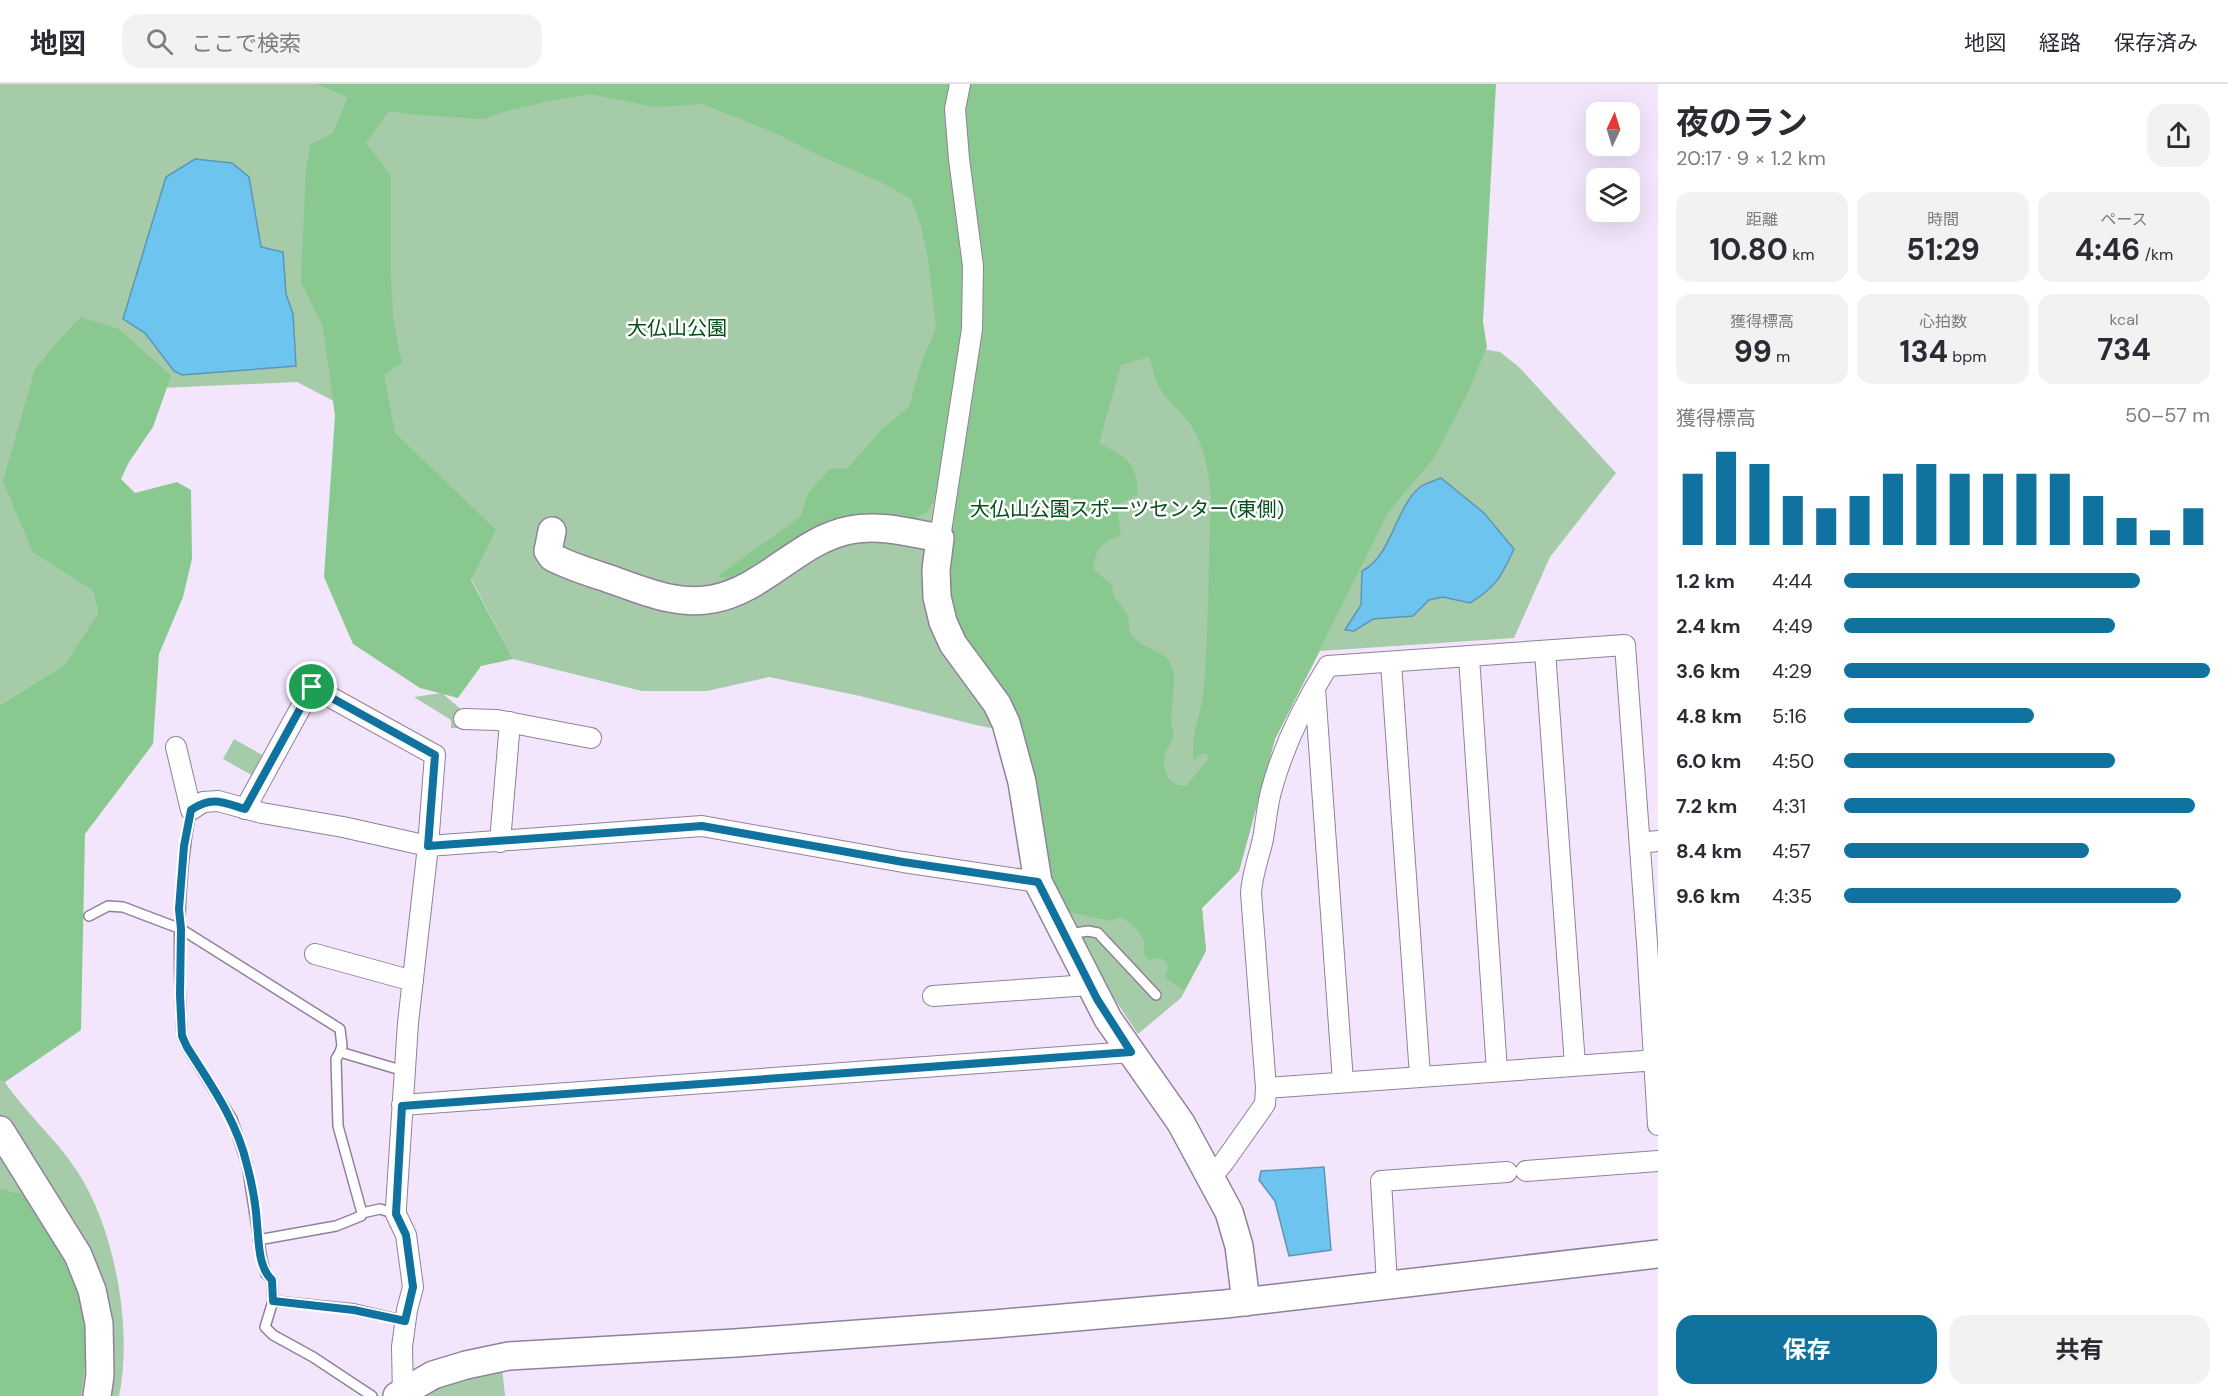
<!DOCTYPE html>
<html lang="ja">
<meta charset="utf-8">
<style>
body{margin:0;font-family:"DM Sans","Noto Sans JP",sans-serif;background:#f2f2f3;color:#2b2b33;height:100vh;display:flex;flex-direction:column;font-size:22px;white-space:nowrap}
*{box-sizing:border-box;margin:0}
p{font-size:20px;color:#7c7c81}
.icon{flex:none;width:33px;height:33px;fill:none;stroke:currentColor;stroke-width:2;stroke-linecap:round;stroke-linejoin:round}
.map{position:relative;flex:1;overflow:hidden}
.panel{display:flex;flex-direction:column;background:#fff;width:570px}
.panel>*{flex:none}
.needle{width:39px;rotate:4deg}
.fabs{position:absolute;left:1586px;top:18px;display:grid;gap:12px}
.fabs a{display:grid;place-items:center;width:54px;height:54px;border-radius:12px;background:#fff;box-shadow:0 6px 24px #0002;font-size:30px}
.pin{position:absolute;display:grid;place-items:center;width:51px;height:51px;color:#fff;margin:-26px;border:3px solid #fff;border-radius:50%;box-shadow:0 2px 6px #0007}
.round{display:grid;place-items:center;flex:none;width:63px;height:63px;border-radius:18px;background:#f2f2f3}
.head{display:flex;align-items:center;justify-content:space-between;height:102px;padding:0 18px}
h1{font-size:33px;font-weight:700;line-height:45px}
.figures{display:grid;grid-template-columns:repeat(3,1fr);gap:9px;height:102px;padding:6px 18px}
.figures div{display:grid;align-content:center;border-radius:15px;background:#f2f2f3;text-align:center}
.figures b{font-size:30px;font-weight:700}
.figures small{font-size:16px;font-weight:400}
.figures p{font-size:16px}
.chart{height:168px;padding:12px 18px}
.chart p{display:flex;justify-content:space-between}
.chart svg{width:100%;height:108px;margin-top:6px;stroke:#10729f;stroke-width:6}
.cta{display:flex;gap:12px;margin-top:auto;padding:12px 18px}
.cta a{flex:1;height:69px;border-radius:18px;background:#10729f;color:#fff;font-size:24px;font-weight:700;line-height:69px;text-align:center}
.cta a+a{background:#f2f2f3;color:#2b2b33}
ul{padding:0 18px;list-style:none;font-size:20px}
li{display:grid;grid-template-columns:96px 72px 1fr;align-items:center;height:45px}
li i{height:15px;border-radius:8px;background:#10729f}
header{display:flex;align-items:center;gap:36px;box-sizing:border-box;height:84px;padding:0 30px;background:#fff;border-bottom:2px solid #e1e1e2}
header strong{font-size:28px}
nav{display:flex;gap:33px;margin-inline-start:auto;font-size:21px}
.search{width:420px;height:54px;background:#f2f2f3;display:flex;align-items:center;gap:15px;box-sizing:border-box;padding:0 21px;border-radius:18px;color:#7c7c81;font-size:22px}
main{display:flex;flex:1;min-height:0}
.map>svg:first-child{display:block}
.green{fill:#a5cba8}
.forest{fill:#89c990;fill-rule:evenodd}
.water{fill:#6dc4ee;stroke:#5c96b7;stroke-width:1.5}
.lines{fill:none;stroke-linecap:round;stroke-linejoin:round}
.lane-casing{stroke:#90819b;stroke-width:12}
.street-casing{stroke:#90819b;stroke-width:22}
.secondary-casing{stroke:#90819b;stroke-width:30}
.lane{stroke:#fff;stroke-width:9}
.street{stroke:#fff;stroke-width:20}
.secondary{stroke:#fff;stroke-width:27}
.route-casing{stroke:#fff;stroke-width:12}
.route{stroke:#10729f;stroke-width:8}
.labels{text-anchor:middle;stroke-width:5;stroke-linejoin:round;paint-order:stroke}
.park-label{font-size:20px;fill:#044e1a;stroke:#fff}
</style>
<header>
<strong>地図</strong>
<div class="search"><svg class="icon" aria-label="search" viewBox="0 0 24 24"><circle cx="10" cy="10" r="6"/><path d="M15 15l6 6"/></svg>ここで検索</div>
<nav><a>地図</a><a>経路</a><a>保存済み</a></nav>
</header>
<main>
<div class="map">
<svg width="1658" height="1312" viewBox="0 0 1658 1312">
<rect width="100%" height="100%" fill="#f3e6fc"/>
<path class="green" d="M0,0h666l811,264 23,4 19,15 97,106 -66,84 -36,81 -194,13 -45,88 -36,132 -37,37 4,43 -25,47 -43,36 -41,-61 -32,-62 -45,-177 -44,-9 -116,-29 -91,-19 -62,14h-65l-129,-32 -118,-226 -98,-51 -136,6 -128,165 60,38 5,24 -34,50 -64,40z
M442,609l22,19v16h-13v-8l-37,-23z
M234,655l32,18 -11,20 -32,-18z
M0,991c22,35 55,62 77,96 38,57 56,159 42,225h-38l6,-45 -87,-154z
M502,1284l3,28h-85l17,-11z"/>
<path class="forest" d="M316,0h1180l-13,238 4,25 -20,47 -33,64 -45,53 -114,228 -36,132 -37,37 4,43 -22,40 -19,-14 3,-10 -3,-6 -5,-3 -12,2 -5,-8 2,-9 -8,-14 -16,-12 -12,4 -44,-10 -15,-32 -86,-243c-23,-44 -21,-95 -25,-143l-12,19 -18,9 -166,56 -19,2 -6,-3 83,-60 7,-23 22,-24 18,-1 34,-39 27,-22 13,-46 14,-33 -8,-70 -8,-35 -9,-24 -32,-18 -57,-24 -49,-25 -70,-28 -48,3 -64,-13 -37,6 -48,11 -22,8 -67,-4 -28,-4 -23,32 25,33v97l2,46 9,44 -18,12 11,58 101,97 -25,50 42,79 -32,7 -23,32 -38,-10 -67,-44 -29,-67 11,-161 -12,-89 -22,-45 5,-115 5,-23 22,-11 15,-36zM1149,273c4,8 4,18 8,26 7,16 23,27 33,41 14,20 20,51 21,76 -3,62 -2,125 -7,188 -1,24 -15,47 -10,72l9,-7 5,1v6l-22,26c-17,1 -26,-17 -21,-32 2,-6 7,-11 8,-17 1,-5 -2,-12 -2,-18 1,-14 3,-28 3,-41 0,-26 -22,-25 -36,-37 -13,-10 -6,-18 -12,-28 -7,-13 -12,-9 -14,-28l-19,-16c3,-20 7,-25 27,-34 2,-11 -5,-18 -1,-31l19,-10c-2,-35 -12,-36 -39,-51l22,-78z
M81,233l38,12 52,47 -18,51 -24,35 -8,17 14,14 42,-11 14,8 1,69 -9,38 -24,57 -6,90 -68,90 -4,196 -76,52 -5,-3v-374l64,-40 34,-51 -5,-23 -60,-38 -30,-72 32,-112 26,-31z
M0,1105l21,5 21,14 33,59 11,49 1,35 -6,45h-81z"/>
<path class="water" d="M195,75l37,4 17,14 12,70 22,5 3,42 7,20 3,52 -114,9 -8,-4 -29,-38 -22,-14 43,-142z
M1441,394l43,35 30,36c-13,28 -17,37 -44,54l-27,-6 -14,3 -16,16 -40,3 -19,12 -9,-1 16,-25 1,-34c29,-14 33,-62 57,-83 6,-5 15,-7 22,-10z
M1324,1083l7,83 -42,6 -14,-55 -16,-21 2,-9z"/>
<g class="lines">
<defs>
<path id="lane" d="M191,726c-14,74 -13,151 -9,226l5,11 45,72 15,45 15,96 4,14 6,6 1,21 -8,26 8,8 40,22 59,39
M89,832l19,-10 15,1 58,22 159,100 2,17 -2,6 64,19
M1069,850l19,-3 10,2 58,62
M340,968l-4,7 2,67 24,87 18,-4 16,5
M258,1156l78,-14 25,-10 1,-3
M273,1217l81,8 51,12"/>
<path id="street" d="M940,454l32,-209 1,-63 -14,-107 -4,-50 5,-25
M1545,567l30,414
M1469,573l28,414
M1391,579l29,413
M1315,605l28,393
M464,635l33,1 94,18
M176,663l15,63 12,-8 15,-1 44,12 81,14 85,19 274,-20 201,36 135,20
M245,725l67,-122 123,68 -7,91 -20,177 -12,184v7l10,21 7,52 -6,23 -5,37 1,49
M500,758l10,-120
M1640,759l18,-2
M315,870l98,27
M933,912l156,-11
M1266,1004l392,-28
M402,1021l729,-53
M1526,1087l132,-10
M1211,1094l13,-16 41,-58 1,-16 -15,-195c1,-19 8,-36 12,-54 3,-17 4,-34 9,-51 12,-43 32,-84 56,-122l297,-21 22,298 11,182
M1387,1200l-6,-103 126,-9"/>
<path id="secondary" d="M552,447l-4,20 4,6c17,9 36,15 55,21 34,12 69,28 106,21 52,-10 86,-59 137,-69 30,-6 61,3 90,8l-4,32 1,27 6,25 10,22 44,60 9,19 16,59 16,100 70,137 73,104 48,89 10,34 7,56
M0,1046l78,125 14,35 7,34 1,51 -3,21
M397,1312l36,-21 33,-10 43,-9 226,-13 259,-19 231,-20 433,-50"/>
</defs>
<use href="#lane" class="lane-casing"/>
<use href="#street" class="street-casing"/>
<use href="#secondary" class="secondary-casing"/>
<use href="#lane" class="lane"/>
<use href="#street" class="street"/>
<use href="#secondary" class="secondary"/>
</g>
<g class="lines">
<defs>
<path id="route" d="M312,603l123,68 -7,91 274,-20 201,36 135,20 59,117 34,53 -729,54 -6,108 10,21 7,52 -8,34 -51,-11 -81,-9 -1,-21c-14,-13 -13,-38 -15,-56 -1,-19 -5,-40 -10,-59 -10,-44 -36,-80 -60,-118l-5,-11 -2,-41 1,-66 -2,-20 5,-63 7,-36c21,-14 31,-8 54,-1z"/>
</defs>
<use href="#route" class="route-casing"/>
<use href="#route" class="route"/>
</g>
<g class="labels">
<g class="park-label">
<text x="677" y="251">大仏山公園</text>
<text x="1127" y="432">大仏山公園スポーツセンター(東側)</text>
</g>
</g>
</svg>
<div class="fabs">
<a><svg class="needle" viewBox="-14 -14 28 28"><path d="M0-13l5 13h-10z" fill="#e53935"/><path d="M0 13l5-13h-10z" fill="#7c7c81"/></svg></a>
<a><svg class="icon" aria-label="layers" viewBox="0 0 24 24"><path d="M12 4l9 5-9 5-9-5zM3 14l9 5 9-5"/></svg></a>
</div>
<div class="pin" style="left:312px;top:603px;background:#1e9e55"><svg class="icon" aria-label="arrive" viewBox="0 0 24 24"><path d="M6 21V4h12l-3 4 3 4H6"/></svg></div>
</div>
<section class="panel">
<div class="head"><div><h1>夜のラン</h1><p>20:17 · 9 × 1.2 km</p></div><a class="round"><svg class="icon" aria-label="share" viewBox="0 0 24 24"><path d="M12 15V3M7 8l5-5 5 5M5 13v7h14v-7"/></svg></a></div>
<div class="figures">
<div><p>距離</p><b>10.80<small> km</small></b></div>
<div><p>時間</p><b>51:29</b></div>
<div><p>ペース</p><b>4:46<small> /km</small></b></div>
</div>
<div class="figures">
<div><p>獲得標高</p><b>99<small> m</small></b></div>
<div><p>心拍数</p><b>134<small> bpm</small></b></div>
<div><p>kcal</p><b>734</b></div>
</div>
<div class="chart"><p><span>獲得標高</span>50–57 m</p>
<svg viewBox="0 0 160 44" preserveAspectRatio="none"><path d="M5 44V15M15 44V6M25 44V11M35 44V24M45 44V29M55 44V24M65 44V15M75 44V11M85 44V15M95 44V15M105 44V15M115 44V15M125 44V24M135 44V33M145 44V38M155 44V29"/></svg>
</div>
<ul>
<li><b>1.2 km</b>4:44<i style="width:81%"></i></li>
<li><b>2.4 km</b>4:49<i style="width:74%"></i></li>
<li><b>3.6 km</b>4:29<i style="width:100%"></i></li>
<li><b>4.8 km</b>5:16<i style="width:52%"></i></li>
<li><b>6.0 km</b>4:50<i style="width:74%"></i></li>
<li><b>7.2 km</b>4:31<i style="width:96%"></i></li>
<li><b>8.4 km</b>4:57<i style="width:67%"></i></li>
<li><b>9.6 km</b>4:35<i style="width:92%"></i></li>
</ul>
<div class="cta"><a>保存</a><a>共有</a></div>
</section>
</main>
